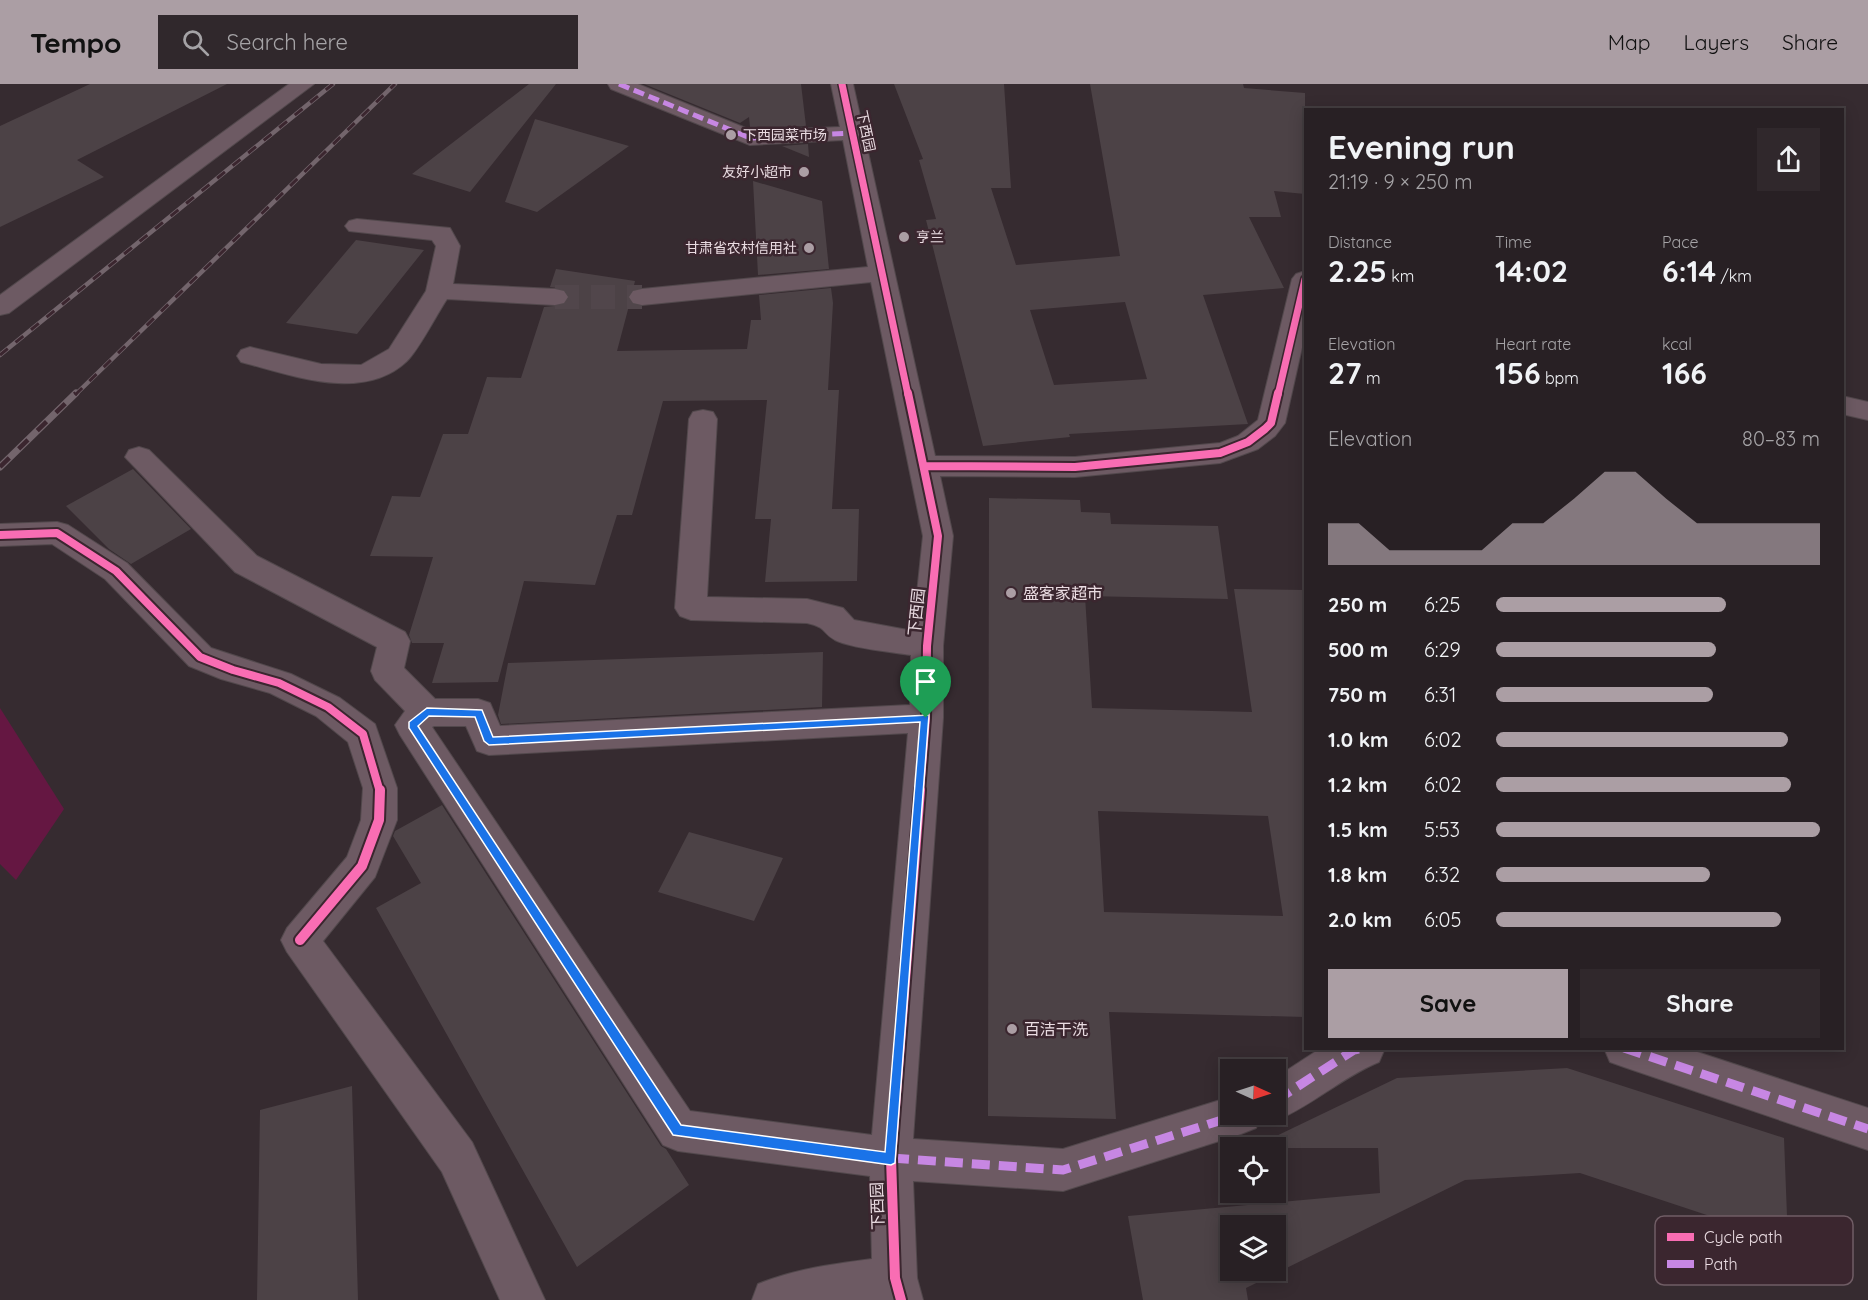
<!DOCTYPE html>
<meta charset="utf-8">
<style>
body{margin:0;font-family:Quicksand,"Noto Sans SC",sans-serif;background:#30282c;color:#f1f3f6;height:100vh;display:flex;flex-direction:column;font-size:22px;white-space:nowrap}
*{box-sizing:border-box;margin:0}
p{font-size:20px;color:#a5a3a6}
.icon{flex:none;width:33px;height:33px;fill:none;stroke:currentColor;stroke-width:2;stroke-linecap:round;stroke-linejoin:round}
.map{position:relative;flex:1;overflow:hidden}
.sheet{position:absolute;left:1304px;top:24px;width:540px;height:942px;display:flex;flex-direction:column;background:#282024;border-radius:0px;box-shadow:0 3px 15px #0003,0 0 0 2px #443e41}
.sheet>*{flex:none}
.needle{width:39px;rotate:93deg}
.buttons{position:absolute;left:1220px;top:975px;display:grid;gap:12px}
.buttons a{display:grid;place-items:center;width:66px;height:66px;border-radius:0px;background:#282024;box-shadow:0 3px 15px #0003,0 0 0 2px #443e41;font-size:30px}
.pin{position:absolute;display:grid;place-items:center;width:51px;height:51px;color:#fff;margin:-62px -26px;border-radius:50% 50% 50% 0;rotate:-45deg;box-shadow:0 0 6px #0007}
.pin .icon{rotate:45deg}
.round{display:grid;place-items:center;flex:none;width:63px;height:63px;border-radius:0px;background:#30282c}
.overview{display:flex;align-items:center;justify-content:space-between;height:102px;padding:0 24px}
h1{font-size:33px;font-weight:700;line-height:45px}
.figures{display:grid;grid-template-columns:repeat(3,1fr);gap:9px;height:102px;padding:6px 24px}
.figures div{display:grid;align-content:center}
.figures b{font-size:30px;font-weight:700}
.figures small{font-size:16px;font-weight:400}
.figures p{font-size:16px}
.chart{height:168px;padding:12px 24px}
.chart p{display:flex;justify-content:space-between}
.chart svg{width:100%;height:108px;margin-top:6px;fill:#ab9ea4;opacity:.7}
.button{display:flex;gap:12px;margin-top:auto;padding:12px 24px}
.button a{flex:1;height:69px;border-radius:0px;background:#ab9ea4;color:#111;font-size:24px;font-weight:700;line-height:69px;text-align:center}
.button a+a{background:#30282c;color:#f1f3f6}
ul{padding:0 24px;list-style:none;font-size:20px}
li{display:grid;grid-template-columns:96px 72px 1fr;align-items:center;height:45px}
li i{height:15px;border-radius:8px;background:#ab9ea4}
header{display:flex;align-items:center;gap:36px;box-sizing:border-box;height:84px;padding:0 30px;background:#ab9ea4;color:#111}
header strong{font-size:28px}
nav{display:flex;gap:33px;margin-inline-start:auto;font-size:21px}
.search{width:420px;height:54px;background:#30282c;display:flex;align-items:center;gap:15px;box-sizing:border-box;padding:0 21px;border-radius:0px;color:#a5a3a6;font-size:22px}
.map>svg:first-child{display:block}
.green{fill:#651742}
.building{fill:#4c4246;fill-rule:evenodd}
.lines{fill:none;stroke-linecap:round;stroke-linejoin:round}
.minor-tunnel{stroke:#51464b;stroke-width:24;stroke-dasharray:24 12;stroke-linecap:butt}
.minor-casing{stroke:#52484c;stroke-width:2}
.minor{fill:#6d5a63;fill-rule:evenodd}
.rail-far1-casing{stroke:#73656c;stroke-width:4.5}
.rail-casing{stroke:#73656c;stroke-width:7}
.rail-far1{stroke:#3b262f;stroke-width:3;stroke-dasharray:10;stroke-linecap:butt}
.rail{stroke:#3b262f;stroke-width:4.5;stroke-dasharray:13;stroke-linecap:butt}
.quiet-far1{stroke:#c787e3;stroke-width:5;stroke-dasharray:11 5;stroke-linecap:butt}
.quiet{stroke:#c787e3;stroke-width:9;stroke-dasharray:18 9;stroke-linecap:butt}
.cycleway-far2-casing{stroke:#3b262f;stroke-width:10}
.cycleway-far1-casing{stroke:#3b262f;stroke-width:12}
.cycleway-casing{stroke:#3b262f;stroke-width:14}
.cycleway-far2{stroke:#f96db3;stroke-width:7}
.cycleway-far1{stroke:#f96db3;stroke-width:8}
.cycleway{stroke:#f96db3;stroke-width:10}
.route{fill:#1a73e8;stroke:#fff;stroke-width:1.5;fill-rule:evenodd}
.poi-dot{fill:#ab9ea4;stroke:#3b262f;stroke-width:2}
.labels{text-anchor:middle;stroke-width:5;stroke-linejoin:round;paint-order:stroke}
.far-street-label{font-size:14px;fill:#eadce2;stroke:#3b262f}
.far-poi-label{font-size:14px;fill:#eadce2;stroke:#3b262f;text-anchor:start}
.poi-label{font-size:16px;fill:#eadce2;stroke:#3b262f;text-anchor:start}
.street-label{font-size:16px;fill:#eadce2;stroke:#3b262f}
.key{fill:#3b262f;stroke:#705d65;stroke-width:1.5}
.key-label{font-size:16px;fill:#eadce2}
</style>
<header>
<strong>Tempo</strong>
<div class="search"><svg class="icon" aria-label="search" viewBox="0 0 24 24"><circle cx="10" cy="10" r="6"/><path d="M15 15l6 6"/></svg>Search here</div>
<nav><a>Map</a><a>Layers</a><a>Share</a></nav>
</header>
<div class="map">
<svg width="1868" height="1216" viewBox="0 0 1868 1216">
<rect width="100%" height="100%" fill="#362b30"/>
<path class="green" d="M0,624l64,101 -48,71 -16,-16z"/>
<path class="building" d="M90,0h137l-150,76 27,17 -104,50v-101z
M529,0h27l-86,108 -58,-18z
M644,0h157l5,42 -53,3 -3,-2 -1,-10 -9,6z
M894,0h110l7,104h-20l25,77 104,-9 -30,-172h153l1,4 61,5v101l-31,-3 7,26h-32l35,71 -81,7 45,129 -179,10 1,3 -87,9 -57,-226 10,-1 -17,-59 4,-1zM1125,218l22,77 -93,6 -24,-75z
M535,35l94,27 -92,66 -32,-10z
M808,60l1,13 -27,-11z
M753,97l69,20 7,68 -71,6z
M356,156l68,10 -67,84 -71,-11z
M556,185l79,12 -2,8 -6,7 3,6 -13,49 130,-2 4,-29h10l-2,-25 72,-7 2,15 -5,87h11l-7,119h27l-2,72 -92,1 6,-63h-16l12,-119 -104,1 -31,114h-15l-22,70 -71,-4 -26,101 -66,1 12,-40h-32l-3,-8 24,-78 -63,-1 22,-60 28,1 23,-63h25l19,-57 34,1 23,-71 20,-2 6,-7 -6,-9 -14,-2z
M133,385l58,60 -60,35 -22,-15 -43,-43z
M989,414l91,2 1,12 29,1 1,11 107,2 10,73 -143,-3 7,112 160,4 -18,-123 71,1v427l-196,-5 7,107 -128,-3zM1098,727l170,5 15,100 -179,-4z
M823,568l-1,55 -321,17 -3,-9 10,-52z
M442,721l219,341 5,3 23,36 -112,82 -201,-359 45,-25 -28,-47 2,-5z
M689,748l94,26 -29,63 -96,-29z
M1567,984l217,70 4,104 -208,-69 -115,7 -219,108 2,12h-105l-15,-84 252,-23 -2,-45h-127l146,-70zM1230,1142h45v44h-45z
M352,1002l6,214h-101l3,-190z"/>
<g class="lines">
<path class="minor-tunnel" d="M555,213h87"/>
<defs>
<path id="minor" d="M289,0h25l-305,229 -9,2v-20z
M608,0h30l115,47 87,-4 -9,-43h22l82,372 140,1 145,-14 18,-7 20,-16 34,-141 4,-5 9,-3v63l-20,89 -10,13 -17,13 -38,14 -145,14 -135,-1 13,60 -10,110v72l-30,421 150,10 167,-52v17h45v-36l46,-30h64l-6,14c-37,15 -67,44 -104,59l-14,-6 -5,13 -15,6 -178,57 -150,-10 4,97 6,22h-171l6,-16c37,-15 75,-20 114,-25l-2,-83 -192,-25 -15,-6 -263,-410 -5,-10 10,-14 -30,-31 -4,-9 6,-24 -142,-75 -110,-115 4,-7 10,-3 10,3 108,106 148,76 5,9 -6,27 31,31h43l12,4 10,23 410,-21 1,-50c-19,-3 -61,-7 -76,-15 -14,-8 -7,-12 -28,-17l-116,-3 -11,-4 -5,-8 14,-189 4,-7 10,-2 10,2 4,7 -10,178 100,2 36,9 11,12 59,11 10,-95 -52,-254 -229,23 -9,-2 -4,-6 4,-6 9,-2 226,-22 -25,-127 -93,5 -139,-56zM434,642h32l11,25 12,4 419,-22 -36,402 -182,-24 -258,-384z
M357,135l93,9 10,18 -7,38 102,5 9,2 4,6 -4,6 -9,2 -108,-6c-10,15 -29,52 -40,62 -44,42 -116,14 -166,1l-4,-6 4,-6 9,-3 71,17 40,1 28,-16 37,-58 10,-45 -4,-6 -83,-9 -4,-5 4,-5z
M1842,312l26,6v18l-26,-6z
M57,438l11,3 59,38 84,85 80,26 49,24 35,26 22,64v32l-22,57 -52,64 149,201 73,158h-45l-58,-128 -155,-220 -6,-12 6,-12 60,-71 14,-37 2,-32 -15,-46 -32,-26 -46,-23 -49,-14 -32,-13 -84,-87 -53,-35 -52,2v-22z
M1604,964h81l183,60v42l-244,-83 -14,-5z"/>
</defs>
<use href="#minor" class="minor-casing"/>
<use href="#minor" class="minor"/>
<defs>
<path id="rail-far1" d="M0,271l333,-271
M75,311l320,-311"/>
<path id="rail" d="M0,383l76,-74"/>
</defs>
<use href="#rail-far1" class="rail-far1-casing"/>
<use href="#rail" class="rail-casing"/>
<use href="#rail-far1" class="rail-far1"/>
<use href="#rail" class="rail"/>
<path class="quiet-far1" d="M619,0l131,54 103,-5"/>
<path class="quiet" d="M1624,964l244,81
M1275,1017l79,-51 11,-2
M891,1074l172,12 178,-56"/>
<defs>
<path id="cycleway-far2" d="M842,0l66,311
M1278,311l27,-116"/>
<path id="cycleway-far1" d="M908,309l30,143 -11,110 -1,72 -6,74
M924,382l151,1 145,-14 28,-11 17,-13 6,-6 7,-30
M0,451l57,-2 59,38 84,86 33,13 46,13 49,24 35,27 17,58"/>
<path id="cycleway" d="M300,856l62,-74 17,-46 1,-30
M901,1216l-6,-22 -4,-120 29,-368"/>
</defs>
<use href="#cycleway-far2" class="cycleway-far2-casing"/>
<use href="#cycleway-far1" class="cycleway-far1-casing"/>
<use href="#cycleway" class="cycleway-casing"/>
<use href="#cycleway-far2" class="cycleway-far2"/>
<use href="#cycleway-far1" class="cycleway-far1"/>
<use href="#cycleway" class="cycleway"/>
</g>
<path class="route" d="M427,624l55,2 11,27 436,-22 -34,448 -4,2 -218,-30 -264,-407v-6zM429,632l46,1 9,24 5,4 431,-23 -35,430 -204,-27 -263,-399z"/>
<g class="poi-dot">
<circle cx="731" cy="51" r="6"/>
<circle cx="804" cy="88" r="6"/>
<circle cx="904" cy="153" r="6"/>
<circle cx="809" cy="164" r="6"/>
<circle cx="1011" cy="509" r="6"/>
<circle cx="1012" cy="945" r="6"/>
</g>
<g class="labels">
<g class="far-street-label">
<text transform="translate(866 47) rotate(78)" y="5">下西园</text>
</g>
<g class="far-poi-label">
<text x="743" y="56">下西园菜市场</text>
<text x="792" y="93" text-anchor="end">友好小超市</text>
<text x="916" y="158">亨兰</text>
<text x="797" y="169" text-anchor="end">甘肃省农村信用社</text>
</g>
<g class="poi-label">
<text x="1023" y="515">盛客家超市</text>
<text x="1024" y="951">百洁干洗</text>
</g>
<g class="street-label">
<text transform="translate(916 528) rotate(-84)" y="6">下西园</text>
<text transform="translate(877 1122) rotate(-92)" y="6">下西园</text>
</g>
</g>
<rect x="1655" y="1132" width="198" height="69" rx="9" class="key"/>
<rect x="1667" y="1149" width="27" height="8" fill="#f96db3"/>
<rect x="1667" y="1176" width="27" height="8" fill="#c787e3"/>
<g class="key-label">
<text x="1704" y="1159">Cycle path</text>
<text x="1704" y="1186">Path</text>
</g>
</svg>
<div class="buttons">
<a><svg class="needle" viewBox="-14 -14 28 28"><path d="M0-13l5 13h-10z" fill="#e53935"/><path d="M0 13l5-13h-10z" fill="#a5a3a6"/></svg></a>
<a><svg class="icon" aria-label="locate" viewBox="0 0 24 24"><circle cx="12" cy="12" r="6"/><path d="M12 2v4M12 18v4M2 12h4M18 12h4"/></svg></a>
<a><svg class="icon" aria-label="layers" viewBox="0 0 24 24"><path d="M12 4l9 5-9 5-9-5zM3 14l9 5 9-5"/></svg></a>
</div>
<div class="pin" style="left:926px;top:634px;background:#1e9e55"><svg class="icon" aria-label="arrive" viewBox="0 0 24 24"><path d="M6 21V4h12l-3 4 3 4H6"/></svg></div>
<section class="sheet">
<div class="overview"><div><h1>Evening run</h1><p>21:19 · 9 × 250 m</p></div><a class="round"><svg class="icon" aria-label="share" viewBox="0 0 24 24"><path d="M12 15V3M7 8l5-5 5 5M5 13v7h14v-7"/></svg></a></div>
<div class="figures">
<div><p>Distance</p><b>2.25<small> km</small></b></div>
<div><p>Time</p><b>14:02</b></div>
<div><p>Pace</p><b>6:14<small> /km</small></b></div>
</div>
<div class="figures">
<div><p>Elevation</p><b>27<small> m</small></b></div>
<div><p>Heart rate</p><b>156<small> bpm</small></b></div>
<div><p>kcal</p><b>166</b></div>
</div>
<div class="chart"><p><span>Elevation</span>80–83 m</p>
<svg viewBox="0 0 160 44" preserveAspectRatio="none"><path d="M0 44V27L10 27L20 38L30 38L40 38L50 38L60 27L70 27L80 17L90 6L100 6L110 17L120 27L130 27L140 27L150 27L160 27V44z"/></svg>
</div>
<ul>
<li><b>250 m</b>6:25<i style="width:71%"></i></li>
<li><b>500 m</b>6:29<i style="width:68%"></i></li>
<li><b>750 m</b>6:31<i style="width:67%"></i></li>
<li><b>1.0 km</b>6:02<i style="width:90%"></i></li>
<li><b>1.2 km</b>6:02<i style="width:91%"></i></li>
<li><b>1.5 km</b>5:53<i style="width:100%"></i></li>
<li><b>1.8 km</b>6:32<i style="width:66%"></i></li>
<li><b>2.0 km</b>6:05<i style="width:88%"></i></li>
</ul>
<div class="button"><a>Save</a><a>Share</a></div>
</section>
</div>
